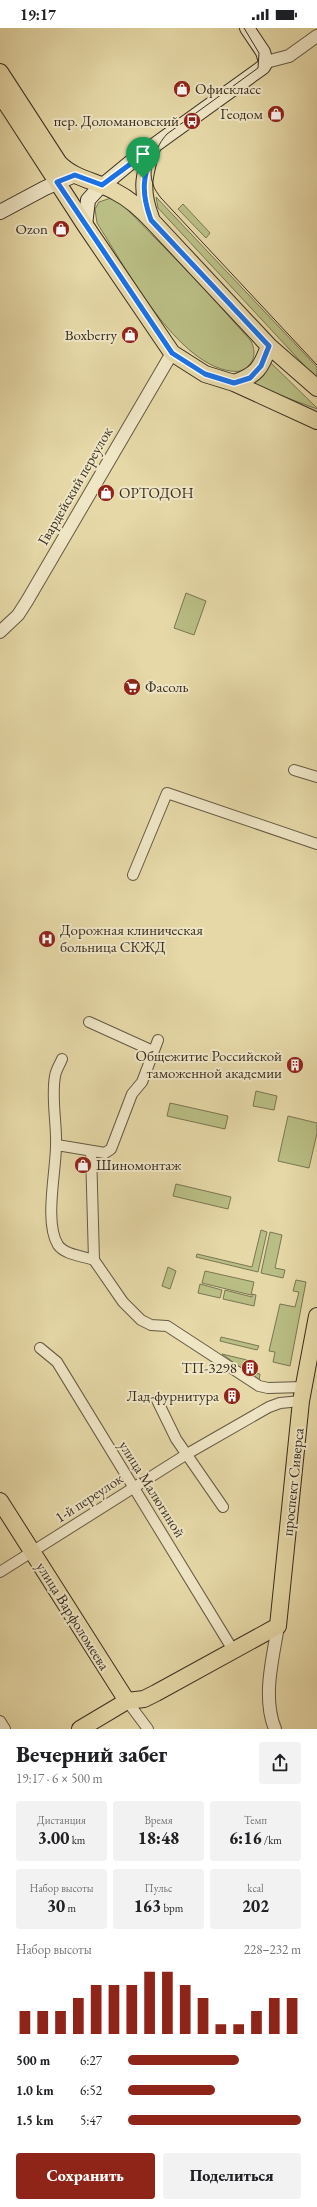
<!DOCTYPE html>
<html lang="ru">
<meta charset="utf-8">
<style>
body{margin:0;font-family:"EB Garamond",serif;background:#f2f2f2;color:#202124;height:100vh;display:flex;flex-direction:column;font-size:15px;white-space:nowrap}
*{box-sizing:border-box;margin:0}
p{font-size:13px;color:#757577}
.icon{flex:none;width:22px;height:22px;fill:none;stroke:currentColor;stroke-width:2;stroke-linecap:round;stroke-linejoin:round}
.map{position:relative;height:1701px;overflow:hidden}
.panel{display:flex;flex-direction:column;background:#fff;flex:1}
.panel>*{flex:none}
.pin{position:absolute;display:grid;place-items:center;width:34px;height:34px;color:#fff;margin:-41px -17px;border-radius:50% 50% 50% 0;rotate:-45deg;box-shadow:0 0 4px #0007}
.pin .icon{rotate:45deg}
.round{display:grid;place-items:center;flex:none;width:42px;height:42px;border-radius:4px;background:#f2f2f2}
.overview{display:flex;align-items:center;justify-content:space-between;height:68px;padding:0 16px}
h1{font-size:22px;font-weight:800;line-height:30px}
.metrics{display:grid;grid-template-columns:repeat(3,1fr);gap:6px;height:68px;padding:4px 16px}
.metrics div{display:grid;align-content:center;border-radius:4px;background:#f2f2f2;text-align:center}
.metrics b{font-size:17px;font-weight:800}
.metrics small{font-size:11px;font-weight:400}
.metrics p{font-size:11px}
.chart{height:112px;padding:8px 16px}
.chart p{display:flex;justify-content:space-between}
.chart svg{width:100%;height:72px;margin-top:4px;stroke:#8f2418;stroke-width:6}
.action{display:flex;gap:8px;margin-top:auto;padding:8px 16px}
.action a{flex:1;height:46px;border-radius:4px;background:#8f2418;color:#fff;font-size:16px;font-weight:800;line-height:46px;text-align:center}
.action a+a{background:#f2f2f2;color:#202124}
ul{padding:0 16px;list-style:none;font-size:13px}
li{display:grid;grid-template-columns:64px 48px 1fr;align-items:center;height:30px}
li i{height:10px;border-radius:5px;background:#8f2418}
.status{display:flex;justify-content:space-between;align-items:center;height:28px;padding:0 20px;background:#fff;direction:ltr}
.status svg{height:11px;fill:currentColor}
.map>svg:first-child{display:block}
.green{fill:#b9be84;stroke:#7a7653}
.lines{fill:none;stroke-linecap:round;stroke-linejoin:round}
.minor-casing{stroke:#655943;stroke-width:12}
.tertiary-casing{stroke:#655943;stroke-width:14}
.secondary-casing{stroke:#3a2f22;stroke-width:16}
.primary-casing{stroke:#3a2f22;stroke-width:18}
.minor{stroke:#efe6c6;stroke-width:10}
.tertiary{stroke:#efe6c6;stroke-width:12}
.secondary{stroke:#efe6c6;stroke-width:14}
.primary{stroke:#e6d8a7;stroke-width:16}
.tram{stroke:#3a2f22;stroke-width:1}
.route-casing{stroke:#fff;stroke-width:8}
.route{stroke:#1a73e8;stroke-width:5}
.labels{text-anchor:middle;stroke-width:4;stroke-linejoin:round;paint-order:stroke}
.poi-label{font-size:15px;fill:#3a2f22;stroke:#efe6c6;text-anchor:end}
.street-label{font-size:15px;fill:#3a2f22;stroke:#efe6c6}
</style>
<div class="status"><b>19:17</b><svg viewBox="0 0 49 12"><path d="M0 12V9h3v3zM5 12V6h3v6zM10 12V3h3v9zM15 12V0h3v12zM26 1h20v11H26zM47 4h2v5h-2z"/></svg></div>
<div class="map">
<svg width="317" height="1701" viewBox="0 0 317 1701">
<rect width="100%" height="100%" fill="#e6d8a7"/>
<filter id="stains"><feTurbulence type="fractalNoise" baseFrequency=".005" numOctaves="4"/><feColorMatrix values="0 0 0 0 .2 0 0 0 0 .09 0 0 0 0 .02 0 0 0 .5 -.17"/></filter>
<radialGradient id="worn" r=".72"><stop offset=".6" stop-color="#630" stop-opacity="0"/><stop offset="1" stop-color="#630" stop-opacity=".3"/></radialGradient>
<path class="green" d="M156,169l161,170v12l-159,-171z
M111,170l8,3 83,85 49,55c6,13 3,21 -8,30 -60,8 -118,-105 -146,-148l-2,-14 4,-7z
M183,176l27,29 -4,5 -28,-29z
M268,332l49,48v1l-67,-25z
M186,565l20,8 -12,34 -20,-7z
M256,1063l21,5 -3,14 -21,-4z
M170,1075l58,13 -3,13 -58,-13z
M288,1088l29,7v10l-8,35 -31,-7z
M176,1156l55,13 -3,12 -55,-13z
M261,1202l6,2 -9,40 -62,-15 1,-3 55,13z
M270,1204l12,3 -7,33 10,2 -2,8 -22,-5z
M168,1239l8,4 -6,18 -8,-3z
M205,1243l49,11 -3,13 -49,-12z
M296,1252l10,2 -16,84 -17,-4 2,-10 -6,-1 11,-47 15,3 4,-15 -6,-1z
M200,1256l22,6 -2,8 -22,-5z
M225,1262l27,7v-3l4,1 -2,11 -31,-7z
M221,1309l38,9 -2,4 -37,-9z
M222,1326l25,6 -3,11 16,3 -1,7z"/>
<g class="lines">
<defs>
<path id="minor" d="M294,742l23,7
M133,847l34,-82 150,51
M89,994l64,29
M62,1031c-2,5 -6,11 -7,17 -4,23 2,47 1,70 0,25 -12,77 2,99 7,10 25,11 36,15l29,42 18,18 10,5 16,1 92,60 9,2 36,-1
M57,1117l48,8 6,-4 21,-55 10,-12 16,-42
M91,1123l3,109
M40,1320l17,14 176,288
M157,1372l19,39 47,68
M0,1544l187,-118 82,-47 11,-4 21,-2
M127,1673l21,28
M0,1693l5,8"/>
<path id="tertiary" d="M266,34l23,-6 28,-20
M0,604l18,-17 9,-14 145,-248
M275,1701c-13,-32 -2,-71 3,-103"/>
<path id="secondary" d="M0,184l45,-24 30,-13
M85,197l3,-25 9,-10 34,-28 132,-95 3,-5 -3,-10 -16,-24"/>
<path id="primary" d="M0,44l59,91c15,16 38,18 57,29 14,7 27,19 38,31l115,123 48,42
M0,66l85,131 87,128 33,21 29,9 83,38
M151,190c-11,-29 -7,-42 1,-70
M234,355c23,-8 27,-15 35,-37
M0,1473l127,200
M80,1701l47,-28 17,-2 12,-6 122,-67 23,-225 16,-85"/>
</defs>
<use href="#minor" class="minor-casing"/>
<use href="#tertiary" class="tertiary-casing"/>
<use href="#secondary" class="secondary-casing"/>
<use href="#primary" class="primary-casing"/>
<use href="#minor" class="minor"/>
<use href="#tertiary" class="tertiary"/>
<use href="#secondary" class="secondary"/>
<use href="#primary" class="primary"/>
<path class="tram" d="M244,0l15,25 -1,15 -91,66c-11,12 -20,34 -14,50 1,5 5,10 8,14l156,167"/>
</g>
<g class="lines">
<defs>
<path id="route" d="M152,120c-8,30 -12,42 -1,72l118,126 -8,20 -11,12 -16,5 -29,-9 -33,-21 -115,-171 18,-7 27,10z"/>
</defs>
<use href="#route" class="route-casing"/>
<use href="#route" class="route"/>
</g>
<defs>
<symbol id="shop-disc" viewBox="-11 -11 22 22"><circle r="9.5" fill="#8f2418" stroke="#efe6c6"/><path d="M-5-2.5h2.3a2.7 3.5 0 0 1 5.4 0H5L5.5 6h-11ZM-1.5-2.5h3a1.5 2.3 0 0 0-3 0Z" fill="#fff"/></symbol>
<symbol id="bus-disc" viewBox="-11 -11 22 22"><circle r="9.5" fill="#8f2418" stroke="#efe6c6"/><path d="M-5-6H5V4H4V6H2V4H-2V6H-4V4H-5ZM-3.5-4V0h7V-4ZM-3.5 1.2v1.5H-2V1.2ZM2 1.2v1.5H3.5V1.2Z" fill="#fff"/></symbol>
<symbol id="supermarket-disc" viewBox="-11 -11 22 22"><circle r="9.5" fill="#8f2418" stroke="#efe6c6"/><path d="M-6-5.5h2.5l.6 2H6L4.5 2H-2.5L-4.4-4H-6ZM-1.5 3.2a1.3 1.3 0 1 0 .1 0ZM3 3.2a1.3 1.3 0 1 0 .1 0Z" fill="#fff"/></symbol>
<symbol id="hospital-disc" viewBox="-11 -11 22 22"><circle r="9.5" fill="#8f2418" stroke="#efe6c6"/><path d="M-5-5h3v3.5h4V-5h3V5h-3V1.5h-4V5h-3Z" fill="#fff"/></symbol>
<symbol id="building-disc" viewBox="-11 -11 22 22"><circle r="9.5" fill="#8f2418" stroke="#efe6c6"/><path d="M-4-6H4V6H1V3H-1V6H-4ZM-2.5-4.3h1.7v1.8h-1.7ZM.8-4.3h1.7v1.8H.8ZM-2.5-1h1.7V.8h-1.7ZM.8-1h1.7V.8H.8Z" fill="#fff"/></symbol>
</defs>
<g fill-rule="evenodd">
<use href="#shop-disc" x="172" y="51" width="20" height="20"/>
<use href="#shop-disc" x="266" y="76" width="20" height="20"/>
<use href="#bus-disc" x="182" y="83" width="20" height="20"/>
<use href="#shop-disc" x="51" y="191" width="20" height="20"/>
<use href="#shop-disc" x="120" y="297" width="20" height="20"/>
<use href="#shop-disc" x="96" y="455" width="20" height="20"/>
<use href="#supermarket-disc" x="122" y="649" width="20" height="20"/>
<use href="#hospital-disc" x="37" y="901" width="20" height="20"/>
<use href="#building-disc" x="285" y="1027" width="20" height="20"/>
<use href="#shop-disc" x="73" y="1127" width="20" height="20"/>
<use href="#building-disc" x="240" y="1330" width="20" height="20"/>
<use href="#building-disc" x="222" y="1358" width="20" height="20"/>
</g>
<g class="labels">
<g class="poi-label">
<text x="195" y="66" text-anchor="start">Офискласс</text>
<text x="263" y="91">Геодом</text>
<text x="179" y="98">пер. Доломановский</text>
<text x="48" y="206">Ozon</text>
<text x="117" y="312">Boxberry</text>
<text x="119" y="470" text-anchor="start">ОРТОДОН</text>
<text x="145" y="664" text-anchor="start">Фасоль</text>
<text x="60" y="907" text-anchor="start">Дорожная клиническая<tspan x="60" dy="17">больница СКЖД</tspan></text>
<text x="282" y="1033">Общежитие Российской<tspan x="282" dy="17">таможенной академии</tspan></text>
<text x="96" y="1142" text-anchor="start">Шиномонтаж</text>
<text x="237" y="1345">ТП-3298</text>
<text x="219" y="1373">Лад-фурнитура</text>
</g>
<g class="street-label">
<text transform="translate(75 458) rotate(-60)" y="5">Гвардейский переулок</text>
<text transform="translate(293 1454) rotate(-84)" y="5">проспект Сиверса</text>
<text transform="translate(152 1461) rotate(58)" y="5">улица Малюгиной</text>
<text transform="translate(89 1470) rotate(-33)" y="5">1-й переулок</text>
<text transform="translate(73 1588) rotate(58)" y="5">улица Варфоломеева</text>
</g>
</g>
<rect width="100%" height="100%" filter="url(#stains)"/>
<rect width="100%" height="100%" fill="url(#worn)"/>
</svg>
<div class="pin" style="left:143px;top:150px;background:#1e9e55"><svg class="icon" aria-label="arrive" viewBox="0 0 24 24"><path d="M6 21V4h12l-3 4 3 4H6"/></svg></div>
</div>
<section class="panel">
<div class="overview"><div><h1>Вечерний забег</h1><p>19:17 · 6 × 500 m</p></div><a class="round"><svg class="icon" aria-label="share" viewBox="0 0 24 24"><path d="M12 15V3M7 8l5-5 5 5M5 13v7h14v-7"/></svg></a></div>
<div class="metrics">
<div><p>Дистанция</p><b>3.00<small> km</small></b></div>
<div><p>Время</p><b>18:48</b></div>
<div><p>Темп</p><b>6:16<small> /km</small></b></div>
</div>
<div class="metrics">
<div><p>Набор высоты</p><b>30<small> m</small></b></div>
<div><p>Пульс</p><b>163<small> bpm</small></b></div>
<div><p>kcal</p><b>202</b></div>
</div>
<div class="chart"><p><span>Набор высоты</span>228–232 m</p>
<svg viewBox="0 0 160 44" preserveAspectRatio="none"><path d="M5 44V30M15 44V30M25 44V30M35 44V22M45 44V14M55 44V14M65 44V14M75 44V6M85 44V6M95 44V14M105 44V22M115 44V38M125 44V38M135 44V30M145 44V22M155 44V22"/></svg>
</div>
<ul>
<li><b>500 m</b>6:27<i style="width:64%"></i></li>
<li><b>1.0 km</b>6:52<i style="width:50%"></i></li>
<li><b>1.5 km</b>5:47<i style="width:100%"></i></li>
</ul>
<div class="action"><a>Сохранить</a><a>Поделиться</a></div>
</section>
